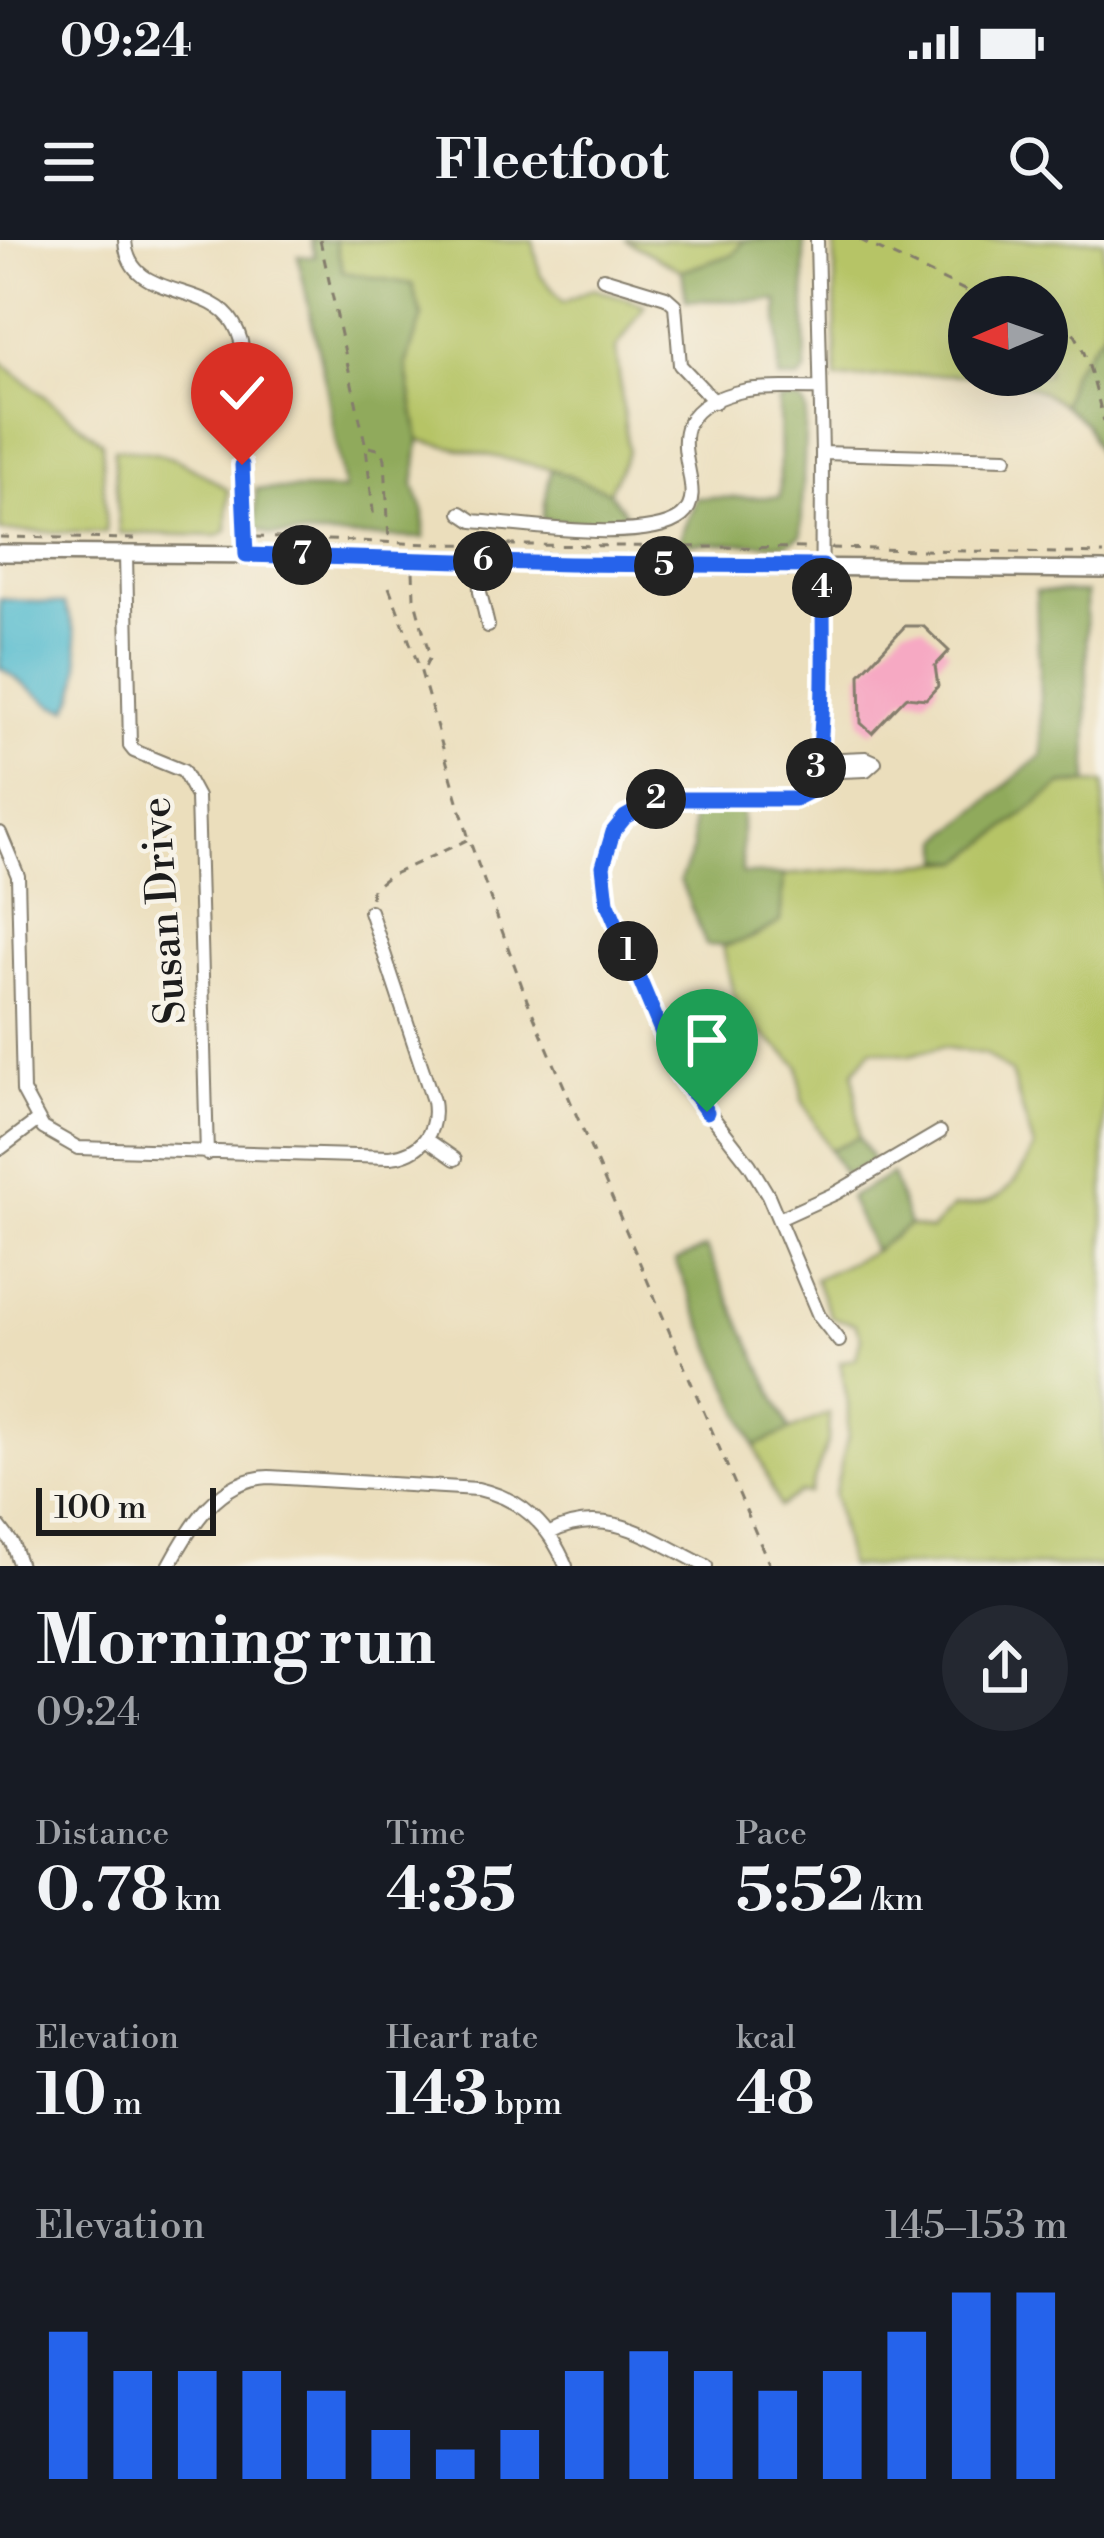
<!DOCTYPE html>
<meta charset="utf-8">
<style>
body{margin:0;font-family:"Libre Bodoni",serif;background:#242831;color:#f1f3f6;height:100vh;display:flex;flex-direction:column;font-size:45px;white-space:nowrap}
*{box-sizing:border-box;margin:0}
p{font-size:39px;color:#9ea1a6}
.icon{flex:none;width:66px;height:66px;fill:none;stroke:currentColor;stroke-width:2;stroke-linecap:round;stroke-linejoin:round}
.map{position:relative;height:1326px;overflow:hidden}
.panel{display:flex;flex-direction:column;background:#171b24;flex:1}
.panel>*{flex:none}
.needle{width:78px;rotate:268deg}
.buttons{position:absolute;left:948px;top:36px;display:grid;gap:24px}
.buttons a{display:grid;place-items:center;width:120px;height:120px;border-radius:50%;background:#171b24;box-shadow:0 12px 48px #0002;font-size:60px}
.scale{position:absolute;left:36px;bottom:30px;width:180px;box-sizing:border-box;padding-left:12px;border:6px solid #1c1c1c;border-top:0;font-size:33px;line-height:42px;white-space:nowrap;color:#1c1c1c;-webkit-text-stroke:9px #f7f3e8;paint-order:stroke}
.pin{position:absolute;display:grid;place-items:center;width:102px;height:102px;color:#fff;margin:-123px -51px;border-radius:50% 50% 50% 0;rotate:-45deg;box-shadow:0 0 12px #0007}
.pin .icon{rotate:45deg}
.km{position:absolute;width:60px;height:60px;margin:-30px;border-radius:50%;background:#222;color:#fff;font-size:33px;line-height:60px;text-align:center}
.round{display:grid;place-items:center;flex:none;width:126px;height:126px;border-radius:63px;background:#242831}
.head{display:flex;align-items:center;justify-content:space-between;height:204px;padding:0 36px}
h1{font-size:66px;font-weight:700;line-height:90px}
.metrics{display:grid;grid-template-columns:repeat(3,1fr);gap:18px;height:204px;padding:12px 36px}
.metrics div{display:grid;align-content:center}
.metrics b{font-size:60px;font-weight:700}
.metrics small{font-size:33px;font-weight:400}
.metrics p{font-size:33px}
.chart{height:336px;padding:24px 36px}
.chart p{display:flex;justify-content:space-between}
.chart svg{width:100%;height:216px;margin-top:12px;stroke:#2563eb;stroke-width:6}
.status{display:flex;justify-content:space-between;align-items:center;height:84px;padding:0 60px;background:#171b24;direction:ltr}
.status svg{height:33px;fill:currentColor}
header{display:flex;justify-content:space-between;align-items:center;height:156px;padding:0 36px;background:#171b24;font-size:54px;font-weight:700}
.map>svg:first-child{display:block}
.green{fill:#b6c466;stroke:#697041;stroke-width:3;fill-rule:evenodd}
.forest{fill:#90aa5b;stroke:#56633c;stroke-width:3}
.water{fill:#50b9cd;stroke:#366a74;stroke-width:3}
.building{fill:#f6a9c3}
.lines{fill:none;stroke-linecap:round;stroke-linejoin:round}
.minor-casing{stroke:#847d6c;stroke-width:16}
.major-casing{stroke:#847d6c;stroke-width:20}
.path{stroke:#847d6c;stroke-width:3;stroke-dasharray:9 9;stroke-linecap:butt}
.minor{stroke:#fff;stroke-width:12}
.major{stroke:#fff;stroke-width:15}
.route-casing{stroke:#fff;stroke-width:24}
.route{stroke:#2563eb;stroke-width:15}
.labels{text-anchor:middle;stroke-width:9;stroke-linejoin:round;paint-order:stroke}
.street-label{font-size:42px;fill:#1c1c1c;stroke:#f7f3e8}
</style>
<div class="status"><b>09:24</b><svg viewBox="0 0 49 12"><path d="M0 12V9h3v3zM5 12V6h3v6zM10 12V3h3v9zM15 12V0h3v12zM26 1h20v11H26zM47 4h2v5h-2z"/></svg></div>
<header><svg class="icon" aria-label="menu" viewBox="0 0 24 24"><path d="M4 6h16M4 12h16M4 18h16"/></svg>Fleetfoot<svg class="icon" aria-label="search" viewBox="0 0 24 24"><circle cx="10" cy="10" r="6"/><path d="M15 15l6 6"/></svg></header>
<div class="map">
<svg width="1104" height="1326" viewBox="0 0 1104 1326">
<rect width="100%" height="100%" fill="#f7f3e8"/>
<filter id="ink" filterUnits="userSpaceOnUse"><feTurbulence type="fractalNoise" baseFrequency=".00833" numOctaves="2"/><feDisplacementMap in="SourceGraphic" scale="24" xChannelSelector="R" yChannelSelector="G"/><feConvolveMatrix kernelMatrix="1 2 1 2 8 2 1 2 1" color-interpolation-filters="sRGB"/></filter>
<filter id="wash" filterUnits="userSpaceOnUse"><feTurbulence type="fractalNoise" baseFrequency=".004" numOctaves="4" result="noise"/><feDisplacementMap in="SourceGraphic" scale="48" xChannelSelector="R" yChannelSelector="G"/><feGaussianBlur stdDeviation="2.7" result="paint"/><feColorMatrix in="noise" values="0 0 0 0 0 0 0 0 0 0 0 0 0 0 0 0 0 1.4 0 .05"/><feComposite in="paint" operator="in"/></filter>
<g filter="url(#wash)">
<rect width="100%" height="100%" fill="#ebdebc"/>
<path class="green" d="M335,0h198l7,34 23,28 31,-14 51,17 -29,44 12,102 -19,41 -58,-23 -132,-29 -13,-76 16,-48 -79,-44z
M625,0h119l-10,14 -52,17z
M835,0h269v90l-33,42 -8,33c-53,-44 -161,-28 -227,-26zM969,57h78v78h-78z
M0,121l102,81 4,91 -106,-2z
M114,209c53,1 70,12 114,41l-1,41 -10,5 -98,-3z
M1104,543v783h-256l-14,-71 14,-60v-31l-8,-42 16,-4 5,-21 -6,-13 -24,-7 -16,-38 59,-28 35,-26 22,5 22,-23c47,-1 61,-18 81,-59l-23,-75 -26,-19 -43,-7 -32,8 -38,-6 -18,22 5,66 -29,13 -28,-50 -3,-34 -62,-55 -14,-64 32,-10 25,-15 4,-47 179,-14 99,-77z
M829,1173l-1,29 -19,51h-10l-20,14 -24,-61z"/>
<path class="forest" d="M311,0h24l8,32 69,12 10,32 -16,48 13,76 -5,45 10,28v25l-154,-3 -15,-8 1,-38 88,1 -17,-100 -29,-134 17,1z
M744,0h60l2,132 -7,7h-20l-1,-78 -92,-1 -4,-29 52,-17z
M1104,90v137l-19,-44 -22,-18 8,-33z
M793,159l9,3 4,8 -5,126 -15,8 -105,-1c-1,-15 11,-28 15,-45l84,-1 -1,-97z
M551,229l58,23 24,31 -21,2 -70,-5z
M1036,351l50,2 2,189 -26,2 -99,77 -21,-1v-21l100,-84z
M691,568h51v66l42,1 -4,47c-23,14 -46,26 -74,23l-26,-65 13,-31z
M859,897l15,25 -30,13 -14,-25z
M892,934l17,51 -35,26 -25,-53z
M706,1008l84,182 -35,16 -80,-185z"/>
<path class="water" d="M0,359l64,5c15,29 23,76 4,105l-15,-4 -53,-38z"/>
<g id="blocks">
<path class="building" d="M905,386h18l26,25 -14,15 3,20 -12,13 -20,-2 -34,36 -11,-10 -1,-49z"/>
</g>
</g>
<g filter="url(#ink)">
<use href="#blocks" fill-opacity="0" stroke="#847d6c" stroke-width="3"/>
<g class="lines">
<defs>
<path id="minor" d="M125,0c3,62 83,40 109,84 19,32 4,75 5,110 0,16 4,31 5,46 2,25 1,50 2,75
M817,0l5,213 -1,236 -6,94 -10,13 -10,3c-79,-1 -192,-28 -192,86l76,189 71,91 18,30 51,121 20,25
M603,38l63,19 9,8 5,60 35,37
M822,213l184,5
M461,273l12,8c45,3 174,24 209,-5 36,-31 -49,-103 65,-126 23,-4 50,-1 73,-2
M126,315l4,191 4,5 49,20 14,26 10,357
M479,321l1,31 8,34
M817,520l49,-2 9,4
M816,532l50,-2 9,-8
M0,593l18,43 5,215 20,37 35,20 312,9c31,-3 48,-25 43,-56l-63,-190
M426,899l29,20
M1,908l37,-28
M779,979l57,-26 104,-61
M0,1287l12,16 8,23
M550,1293c57,-30 104,8 156,33
M169,1326c22,-41 50,-87 100,-89l209,12c44,10 71,36 88,77"/>
<path id="major" d="M0,313l269,2 410,11 425,4"/>
</defs>
<use href="#minor" class="minor-casing"/>
<use href="#major" class="major-casing"/>
<path class="path" d="M320,0l46,207 8,73
M860,0l119,57
M1047,69c39,18 46,75 57,112
M369,207l13,3 3,9 4,82
M0,297l138,2
M255,297l174,7 380,4
M831,308l273,6
M413,331l1,26 16,60 -7,14
M389,347l32,85 48,167 58,161 243,566
M371,658l1,-9 15,-12 80,-37"/>
<use href="#minor" class="minor"/>
<use href="#major" class="major"/>
</g>
</g>
<g class="lines" filter="url(#ink)">
<defs>
<path id="route" d="M242,225l4,90 323,9 254,2c-1,46 5,190 -12,225l-16,8h-138l-32,18 -12,15 -10,34 4,36 63,150 9,22 28,38"/>
</defs>
<use href="#route" class="route-casing"/>
<use href="#route" class="route"/>
</g>
<g class="labels">
<g class="street-label">
<text transform="translate(162 671) rotate(-94)" y="15">Susan Drive</text>
</g>
</g>
</svg>
<div class="buttons">
<a><svg class="needle" viewBox="-14 -14 28 28"><path d="M0-13l5 13h-10z" fill="#e53935"/><path d="M0 13l5-13h-10z" fill="#9ea1a6"/></svg></a>
</div>
<div class="scale">100 m</div>
<div class="pin" style="left:707px;top:872px;background:#1e9e55"><svg class="icon" aria-label="arrive" viewBox="0 0 24 24"><path d="M6 21V4h12l-3 4 3 4H6"/></svg></div>
<div class="pin" style="left:242px;top:225px;background:#d93025"><svg class="icon" aria-label="check" viewBox="0 0 24 24"><path d="M5 12l5 5 9-10"/></svg></div>
<b class="km" style="left:628px;top:711px">1</b>
<b class="km" style="left:656px;top:559px">2</b>
<b class="km" style="left:816px;top:528px">3</b>
<b class="km" style="left:822px;top:348px">4</b>
<b class="km" style="left:664px;top:326px">5</b>
<b class="km" style="left:483px;top:321px">6</b>
<b class="km" style="left:302px;top:315px">7</b>
</div>
<section class="panel">
<div class="head"><div><h1>Morning run</h1><p>09:24</p></div><a class="round"><svg class="icon" aria-label="share" viewBox="0 0 24 24"><path d="M12 15V3M7 8l5-5 5 5M5 13v7h14v-7"/></svg></a></div>
<div class="metrics">
<div><p>Distance</p><b>0.78<small> km</small></b></div>
<div><p>Time</p><b>4:35</b></div>
<div><p>Pace</p><b>5:52<small> /km</small></b></div>
</div>
<div class="metrics">
<div><p>Elevation</p><b>10<small> m</small></b></div>
<div><p>Heart rate</p><b>143<small> bpm</small></b></div>
<div><p>kcal</p><b>48</b></div>
</div>
<div class="chart"><p><span>Elevation</span>145–153 m</p>
<svg viewBox="0 0 160 44" preserveAspectRatio="none"><path d="M5 44V14M15 44V22M25 44V22M35 44V22M45 44V26M55 44V34M65 44V38M75 44V34M85 44V22M95 44V18M105 44V22M115 44V26M125 44V22M135 44V14M145 44V6M155 44V6"/></svg>
</div>
</section>
